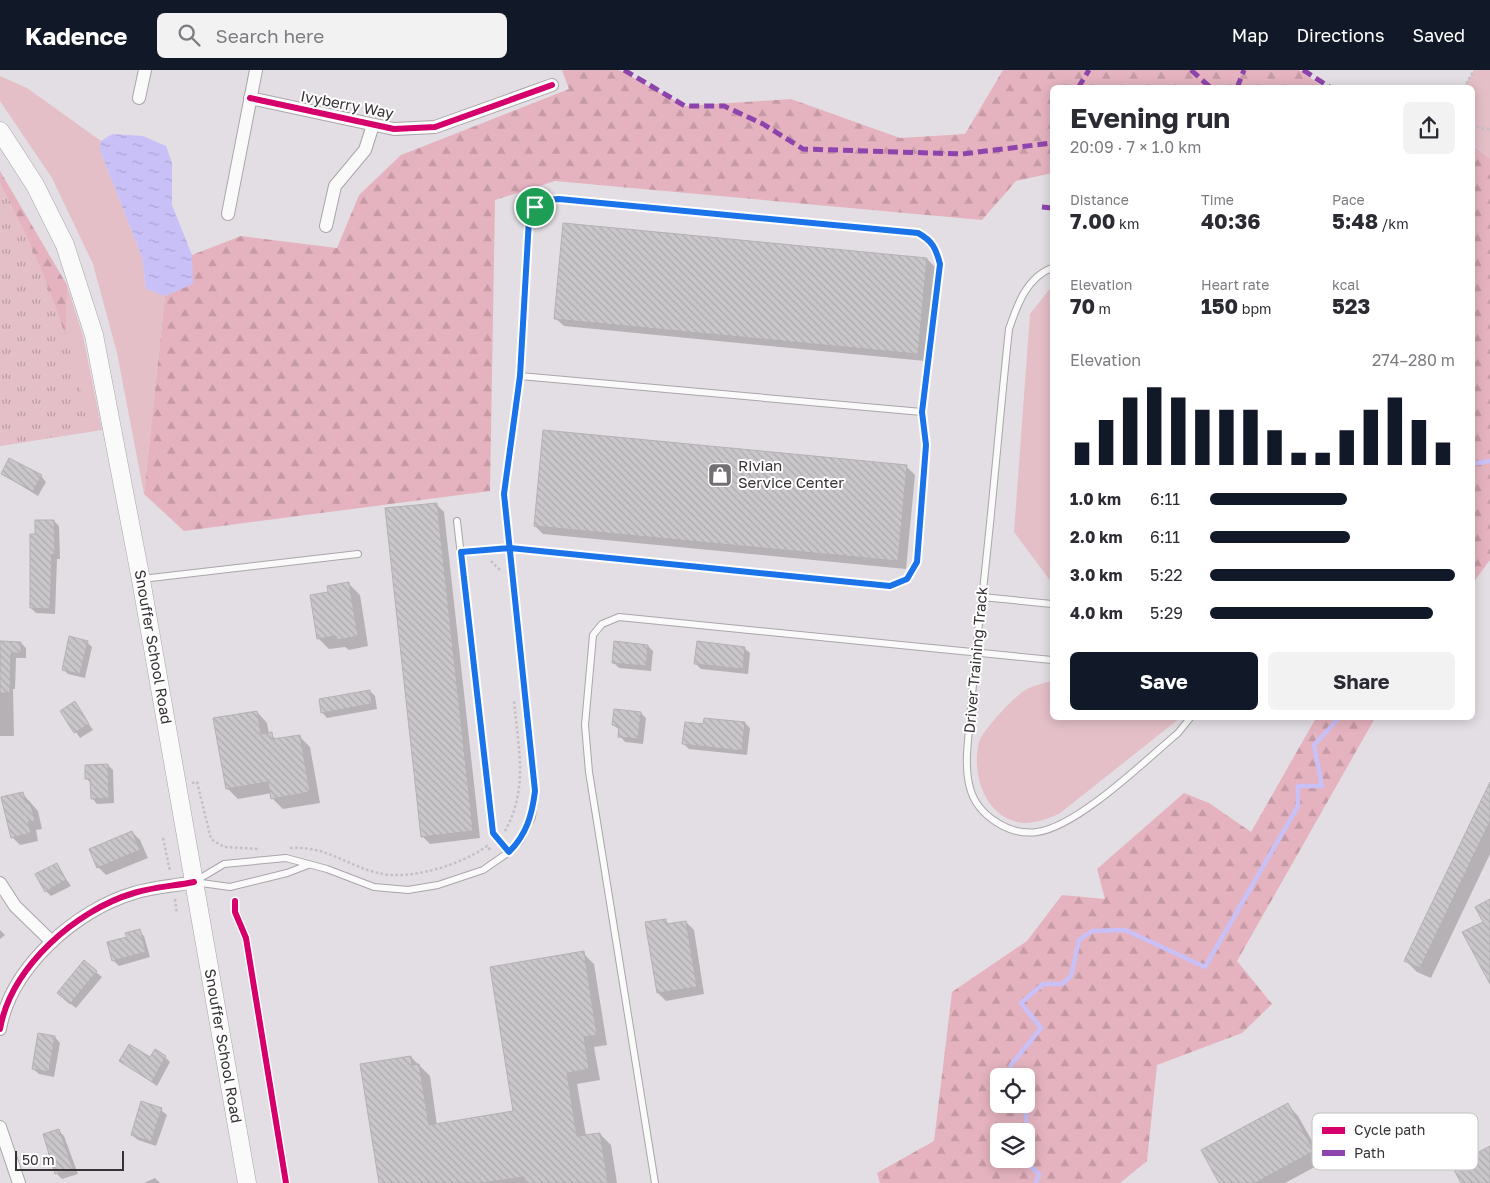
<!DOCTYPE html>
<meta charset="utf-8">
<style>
body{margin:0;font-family:"Golos Text",sans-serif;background:#f2f2f3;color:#2b2b33;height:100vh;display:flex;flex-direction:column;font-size:19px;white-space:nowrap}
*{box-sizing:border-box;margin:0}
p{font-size:16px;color:#7c7c81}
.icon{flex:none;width:28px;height:28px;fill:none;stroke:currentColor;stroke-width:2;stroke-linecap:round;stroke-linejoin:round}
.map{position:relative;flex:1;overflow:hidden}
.side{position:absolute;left:1050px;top:15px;width:425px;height:635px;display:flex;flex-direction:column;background:#fff;border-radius:8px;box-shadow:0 2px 12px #0003}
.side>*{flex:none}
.controls{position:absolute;left:990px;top:998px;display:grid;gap:10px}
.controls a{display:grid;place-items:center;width:45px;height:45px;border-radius:8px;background:#fff;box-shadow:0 2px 12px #0003;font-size:25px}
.scale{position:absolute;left:15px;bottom:12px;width:109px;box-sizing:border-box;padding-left:5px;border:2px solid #363235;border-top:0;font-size:14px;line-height:18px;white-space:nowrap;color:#363235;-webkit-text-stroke:4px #fff;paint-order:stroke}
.pin{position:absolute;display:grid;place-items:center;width:42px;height:42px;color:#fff;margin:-21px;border:2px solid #fff;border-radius:50%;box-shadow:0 1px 5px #0007}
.round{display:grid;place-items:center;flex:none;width:52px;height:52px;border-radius:8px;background:#f2f2f3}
.overview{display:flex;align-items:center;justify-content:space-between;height:85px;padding:0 20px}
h1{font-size:28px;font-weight:700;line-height:38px}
.figures{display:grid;grid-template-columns:repeat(3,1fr);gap:8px;height:85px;padding:5px 20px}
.figures div{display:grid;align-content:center}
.figures b{font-size:21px;font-weight:700}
.figures small{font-size:14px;font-weight:400}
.figures p{font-size:14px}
.chart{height:140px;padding:10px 20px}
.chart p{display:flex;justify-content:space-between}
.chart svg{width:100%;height:90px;margin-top:5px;stroke:#111827;stroke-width:6}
.action{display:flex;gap:10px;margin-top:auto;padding:10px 20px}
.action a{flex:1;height:58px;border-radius:8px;background:#111827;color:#fff;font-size:20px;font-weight:700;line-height:58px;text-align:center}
.action a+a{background:#f2f2f3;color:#2b2b33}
ul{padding:0 20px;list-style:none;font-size:16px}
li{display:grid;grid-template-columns:80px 60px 1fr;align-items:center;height:38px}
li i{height:12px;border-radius:6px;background:#111827}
header{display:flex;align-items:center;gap:30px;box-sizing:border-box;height:70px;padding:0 25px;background:#111827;color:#fff}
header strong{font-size:24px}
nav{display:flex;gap:28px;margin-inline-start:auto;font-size:18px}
.search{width:350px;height:45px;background:#f2f2f3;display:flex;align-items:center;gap:12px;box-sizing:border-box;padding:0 18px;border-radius:8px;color:#7c7c81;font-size:19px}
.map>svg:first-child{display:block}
.grass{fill:#e4bfc8}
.forest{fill:url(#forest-firs);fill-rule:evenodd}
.park{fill:url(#park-tufts)}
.water{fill:url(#water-ripples)}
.shadow{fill:#0003}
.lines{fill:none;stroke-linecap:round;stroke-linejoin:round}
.stream{stroke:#c8c0f6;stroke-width:4.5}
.building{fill:url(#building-back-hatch);stroke:#b4b0b4}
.lane-casing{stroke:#a9a5a9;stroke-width:8}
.street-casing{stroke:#a9a5a9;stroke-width:14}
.secondary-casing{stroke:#a9a5a9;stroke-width:19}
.path{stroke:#c2bfc2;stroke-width:2.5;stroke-dasharray:2.5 2.5;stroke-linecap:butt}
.lane{stroke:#fbfafb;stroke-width:6}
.street{stroke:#fbfafb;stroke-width:12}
.secondary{stroke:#fbfafb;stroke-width:18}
.quiet{stroke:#8e44ad;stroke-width:5;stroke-dasharray:10 5;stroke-linecap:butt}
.cycleway-casing{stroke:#fff;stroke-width:9}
.cycleway{stroke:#d6006c;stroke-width:6}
.route-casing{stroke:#fff;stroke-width:10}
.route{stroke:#1a73e8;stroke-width:6}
.labels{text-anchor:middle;stroke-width:4;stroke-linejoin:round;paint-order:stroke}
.street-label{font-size:15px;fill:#363235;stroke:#fff}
.poi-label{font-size:15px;fill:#363235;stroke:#fff;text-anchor:start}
.key{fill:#fff;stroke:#c3c2c2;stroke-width:1}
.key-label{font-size:14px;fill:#363235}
</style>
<header>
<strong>Kadence</strong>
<div class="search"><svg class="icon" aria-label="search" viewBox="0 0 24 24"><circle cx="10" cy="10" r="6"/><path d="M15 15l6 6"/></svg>Search here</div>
<nav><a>Map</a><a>Directions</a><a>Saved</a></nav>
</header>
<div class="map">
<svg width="1490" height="1113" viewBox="0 0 1490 1113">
<defs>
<pattern id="forest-firs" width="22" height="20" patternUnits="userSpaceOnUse" patternTransform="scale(1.25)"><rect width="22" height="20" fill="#e5b3bf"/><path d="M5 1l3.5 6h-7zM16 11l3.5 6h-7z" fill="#c59aa5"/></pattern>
<pattern id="park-tufts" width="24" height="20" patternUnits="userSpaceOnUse" patternTransform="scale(1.25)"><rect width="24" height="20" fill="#e4bfc8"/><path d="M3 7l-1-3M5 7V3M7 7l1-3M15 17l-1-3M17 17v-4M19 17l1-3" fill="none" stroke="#ba9ca3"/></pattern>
<pattern id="water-ripples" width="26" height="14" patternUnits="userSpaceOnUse" patternTransform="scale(1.25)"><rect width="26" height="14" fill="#c8c0f6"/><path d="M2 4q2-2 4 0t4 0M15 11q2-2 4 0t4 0" fill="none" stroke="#aca5d4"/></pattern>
<pattern id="building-back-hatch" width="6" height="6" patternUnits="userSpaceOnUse" patternTransform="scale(1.25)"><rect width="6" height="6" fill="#cac7cb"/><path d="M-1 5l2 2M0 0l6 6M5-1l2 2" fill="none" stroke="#aeabaf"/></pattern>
</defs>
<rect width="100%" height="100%" fill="#e3dee3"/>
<path class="grass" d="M1474,0h16v88l-17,-13 -1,-57 -8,-1z
M0,6l27,12 74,53 -1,9 42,107 4,31 19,8 -21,198 -27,-141 -24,-89 -41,-86 -52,-77z
M67,215l16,51 19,94 -102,16v-65l66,-49z
M1052,216v297l-38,-51 16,-218z
M1052,611v37h128l-121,96c-15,6 -32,13 -48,6 -29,-11 -39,-50 -32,-78 3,-11 37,-48 48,-53 8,-4 17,-6 25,-8z"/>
<path class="forest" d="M562,0h57l66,36 106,-7 109,39 65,-4 38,-64h296l24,17 -271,1v85l-36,8 -34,39 -427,-39 -60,19 -5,291 -306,40 -40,-37 21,-198 27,-12v-29l49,-19 96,12 22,-53 42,-40 168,-66z
M1472,75l18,13v402l-17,23 -1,-259 2,-3z
M0,101l67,114 -1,47 -12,30 -54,19z
M1316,648h59l-138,243 35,43 -30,29 -85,32 -10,96 -27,22h-240l-3,-10 57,-32 18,-149 75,-51 35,-46 43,4 -8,-30 87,-76 25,10 42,29zM999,1006h27v28h-27zM999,1061h27v28h-27z"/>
<path class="park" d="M0,113c42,78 74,161 89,248l-89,15z"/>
<path class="water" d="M112,64l31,2 23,10 6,17v42l20,50 1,29 -28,12 -19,-7 -4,-32 -42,-107 1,-9z"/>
<path class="shadow" d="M927,189l8,8 -10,94 -361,-35 -9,-8z
M907,397l8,8 -9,94 -363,-35 -8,-8z
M2,404l39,2 5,6 -8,14z
M436,434l8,8 36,326 -50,6 -8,-8z
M54,451l5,5 1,33h-3l-2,55 -19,-1 -5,-5 5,-73z
M349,514l11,11 8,51 -19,4 -4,-3 -16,2 -11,-11 11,-45z
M87,572l5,5 -7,31 -17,-4 -5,-5z
M0,573h21l5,5v10h-10l-1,31h-2l1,47h-14z
M648,576l5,5 -2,20 -32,-3 -6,-6z
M744,578l6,5 -2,21 -47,-5 -5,-5z
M370,621l5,5 2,13 -50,9 -5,-6z
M74,633l19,27 -13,8 -19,-27z
M257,642l10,11 2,11 9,6 21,-4 11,11 10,56 -37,6 -11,-11v-5l-34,6 -11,-11z
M641,643l5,5 -3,26 -18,-2 -5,-6v-6l-7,-5z
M745,653l5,5 -3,27 -58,-6 -6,-6 21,-18z
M108,695l5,5 1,33 -17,1 -5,-6v-14l-5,-5z
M1490,715v69l-59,124 -14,-6 -11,-11z
M22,723l16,18 4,18 -6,1 2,11 -18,4 -8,-8z
M132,762l8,8 8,18 -42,17 -8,-8z
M56,794l15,22 -20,10 -5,-5z
M665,850l4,4 17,-2 8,8 10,64 -38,7 -8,-8z
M0,860l5,5 -5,4z
M139,861l5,5 6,21 -31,9 -6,-6 15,-22z
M583,883l11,11 13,81 -13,2 6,33 -23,4 9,52 14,-2 11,11 6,38h-236l30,-126 19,19 7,49 78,-13z
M84,892l18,15 -26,31 -13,-10z
M55,967l5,6 -6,34 -15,-3 -6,-5z
M165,987l5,5 -13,24 -37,-26z
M141,1033l20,7 6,5 -11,31 -18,-6 -6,-5z
M1288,1035l10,11 26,46 -39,21h-65z
M58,1060l6,6 14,38 -16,5 -5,-5 -13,-39z
M155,1108l5,5h-16z"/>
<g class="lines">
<path class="stream" d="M1472,394l18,-3
M1011,1006v-11l30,-37 -20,-25 22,-19h19l9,-8 8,-36 13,-9 33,-1 80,37 93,-161v-20h24l-8,-41 25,-27
M1026,1034v39
M1022,1089l17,15 -3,9"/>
</g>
<path class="building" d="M563,153l364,35 -9,96 -364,-35z
M543,360l364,35 -9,96 -364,-35z
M9,388l33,17 -9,16 -32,-17z
M437,433l36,328 -52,6 -36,-329z
M35,450h19l1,34h-3l-2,55 -20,-1v-74h5z
M349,512l9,54 -21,4 -1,-4 -19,3 -7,-44 18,-3 -1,-6z
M69,566l19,5 -8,33 -18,-4z
M0,571l21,1v11h-10l-1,40h-10z
M614,571l34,4 -2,21 -34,-3z
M697,571l48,6 -2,22 -49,-5z
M370,620l2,14 -51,9 -2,-14z
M75,631l14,23 -15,9 -14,-22z
M614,639l27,3 -3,27 -20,-2 1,-11 -7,-1z
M257,641l4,23 11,-2 1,7 27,-4 10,57 -39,7 -3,-17 -42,7 -13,-71z
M704,648l41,4 -3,29 -60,-7 3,-22 18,2z
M108,694l1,34 -18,1 -1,-20h-5v-14z
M1490,712v39l-70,147 -16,-7z
M23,722l3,11 4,-1 5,19 -7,1 3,11 -20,5 -10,-41z
M132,761l8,19 -43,18 -8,-19z
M57,793l9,17 -21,12 -10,-18z
M1490,829v85l-28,-52 21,-10 -8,-15z
M666,849v5l20,-3 11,66 -40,6 -12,-71z
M140,859l6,23 -34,9 -5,-19 20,-5 -2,-4z
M584,881l13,84 -13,2 5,32 -22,4 10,63 23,-3 8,50h-83l-1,-6 -42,6h-103l-19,-119 51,-8 1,9 7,-1 10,61 84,-14 -23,-144z
M84,890l13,11 -27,33 -13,-11z
M38,963l17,3 -6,36 -17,-3z
M129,974l21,13 5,-8 11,7 -14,26 -33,-21z
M141,1031l21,7 -11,34 -20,-7z
M1288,1033l26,48 -59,32h-36l-18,-33z
M59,1059l14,40 -18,5 -12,-40z
M1490,1076v37h-29l-9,-17z"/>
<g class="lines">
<defs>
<path id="lane" d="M1052,198c-25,9 -35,37 -43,61 -10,93 -17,186 -28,278 -5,38 -8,76 -11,113 -2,22 -6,46 0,68 7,27 39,48 67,44 40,-5 108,-71 141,-99l12,-15
M457,451l36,312 16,19
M461,483l49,-5 380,38 17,-7 10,-17 9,-117 -4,-33 18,-148c-4,-15 -8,-23 -22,-31l-359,-34c-16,2 -23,6 -30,20l-9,157
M142,509l216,-25
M982,527l70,7
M308,795l-21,8 -57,14 -36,-5 30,-18 62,-6 41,11 47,18 34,3 30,-5 45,-15 26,-18 11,-11 12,-24 3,-26 -31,-297 16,-118 402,36
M655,1113l-66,-411 -4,-47 8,-90 9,-11 17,-7 433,43"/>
<path id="street" d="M139,28l6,-28
M250,28l144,31 41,-2 117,-42
M228,144l28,-144
M326,156l9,-40 30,-36 8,-25
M0,813l15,23 37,36
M0,959c11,-62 76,-119 134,-136 19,-6 40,-7 60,-11
M0,1057l19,56"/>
<path id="secondary" d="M0,61l35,54 30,60 29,90 47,245 106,603"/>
</defs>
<use href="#lane" class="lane-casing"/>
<use href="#street" class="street-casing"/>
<use href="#secondary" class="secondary-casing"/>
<path class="path" d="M1464,18l10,-18
M1472,56l18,4
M491,491l10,10
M192,713l5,-1 14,57 13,8 35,2
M505,761c24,-44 13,-82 9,-131
M163,768l7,33
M290,778c38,-2 55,17 88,25 31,8 83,-8 109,-27l2,3 2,-3
M175,829l2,15"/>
<use href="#lane" class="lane"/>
<use href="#street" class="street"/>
<use href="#secondary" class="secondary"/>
<path class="quiet" d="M624,0l61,36h39l39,18 40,25 159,5 90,-11
M1191,0l20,18
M1303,0l28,18
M1078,18l11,-18
M1237,18l7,-18
M1042,137l10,1"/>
<defs>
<path id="cycleway" d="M250,28l144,31 41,-2 117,-42
M235,831v11l11,26 40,245
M0,959c11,-62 76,-119 134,-136 19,-6 40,-7 60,-11"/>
</defs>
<use href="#cycleway" class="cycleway-casing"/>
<use href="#cycleway" class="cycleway"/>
</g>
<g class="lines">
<defs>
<path id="route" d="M535,137l-6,12 -9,157 -16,118 31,297c-3,25 -9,44 -26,61l-16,-19 -32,-281 49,-4 380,38 17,-7 10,-17 9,-117 -4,-33 18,-148c-4,-15 -7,-23 -22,-31l-359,-34 -13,1 -11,7"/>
</defs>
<use href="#route" class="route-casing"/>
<use href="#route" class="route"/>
</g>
<defs>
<symbol id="shop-square" viewBox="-11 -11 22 22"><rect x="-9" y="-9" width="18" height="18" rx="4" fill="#736e72" stroke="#fff"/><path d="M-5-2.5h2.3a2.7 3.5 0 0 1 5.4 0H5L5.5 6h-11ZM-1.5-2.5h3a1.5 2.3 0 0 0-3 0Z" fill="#fff"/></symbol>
</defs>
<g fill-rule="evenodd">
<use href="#shop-square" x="706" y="391" width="28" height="28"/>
</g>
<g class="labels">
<g class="street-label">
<text transform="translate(347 35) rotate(11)" y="5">Ivyberry Way</text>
<text transform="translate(153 577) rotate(80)" y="5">Snouffer School Road</text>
<text transform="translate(976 590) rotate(-85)" y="5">Driver Training Track</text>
<text transform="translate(223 976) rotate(80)" y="5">Snouffer School Road</text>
</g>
<g class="poi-label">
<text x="738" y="401">Rivian<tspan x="738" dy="17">Service Center</tspan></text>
</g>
</g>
<rect x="1312" y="1043" width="166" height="57" rx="8" class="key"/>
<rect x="1322" y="1057" width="23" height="7" fill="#d6006c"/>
<rect x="1322" y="1080" width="23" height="6" fill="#8e44ad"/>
<g class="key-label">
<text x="1354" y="1065">Cycle path</text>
<text x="1354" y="1088">Path</text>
</g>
</svg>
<div class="controls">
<a><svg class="icon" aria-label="locate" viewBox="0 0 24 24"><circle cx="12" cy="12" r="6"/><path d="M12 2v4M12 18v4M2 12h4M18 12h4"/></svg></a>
<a><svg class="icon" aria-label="layers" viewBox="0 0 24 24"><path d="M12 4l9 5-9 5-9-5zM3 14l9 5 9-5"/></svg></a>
</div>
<div class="scale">50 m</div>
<div class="pin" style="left:535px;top:137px;background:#1e9e55"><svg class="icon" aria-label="arrive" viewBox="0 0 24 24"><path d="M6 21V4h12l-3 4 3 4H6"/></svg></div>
<section class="side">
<div class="overview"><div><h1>Evening run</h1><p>20:09 · 7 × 1.0 km</p></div><a class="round"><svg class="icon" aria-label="share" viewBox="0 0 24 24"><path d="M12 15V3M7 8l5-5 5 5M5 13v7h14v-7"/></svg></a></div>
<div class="figures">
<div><p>Distance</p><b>7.00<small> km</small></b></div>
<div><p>Time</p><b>40:36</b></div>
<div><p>Pace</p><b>5:48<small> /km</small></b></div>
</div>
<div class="figures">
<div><p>Elevation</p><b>70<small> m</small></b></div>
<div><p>Heart rate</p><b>150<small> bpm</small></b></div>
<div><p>kcal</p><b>523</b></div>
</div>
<div class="chart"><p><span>Elevation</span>274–280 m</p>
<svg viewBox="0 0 160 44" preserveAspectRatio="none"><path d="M5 44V33M15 44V22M25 44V11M35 44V6M45 44V11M55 44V17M65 44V17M75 44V17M85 44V27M95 44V38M105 44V38M115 44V27M125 44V17M135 44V11M145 44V22M155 44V33"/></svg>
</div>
<ul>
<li><b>1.0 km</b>6:11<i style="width:56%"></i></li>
<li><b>2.0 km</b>6:11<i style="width:57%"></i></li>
<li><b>3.0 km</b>5:22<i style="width:100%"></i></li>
<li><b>4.0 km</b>5:29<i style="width:91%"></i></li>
</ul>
<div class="action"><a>Save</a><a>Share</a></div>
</section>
</div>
